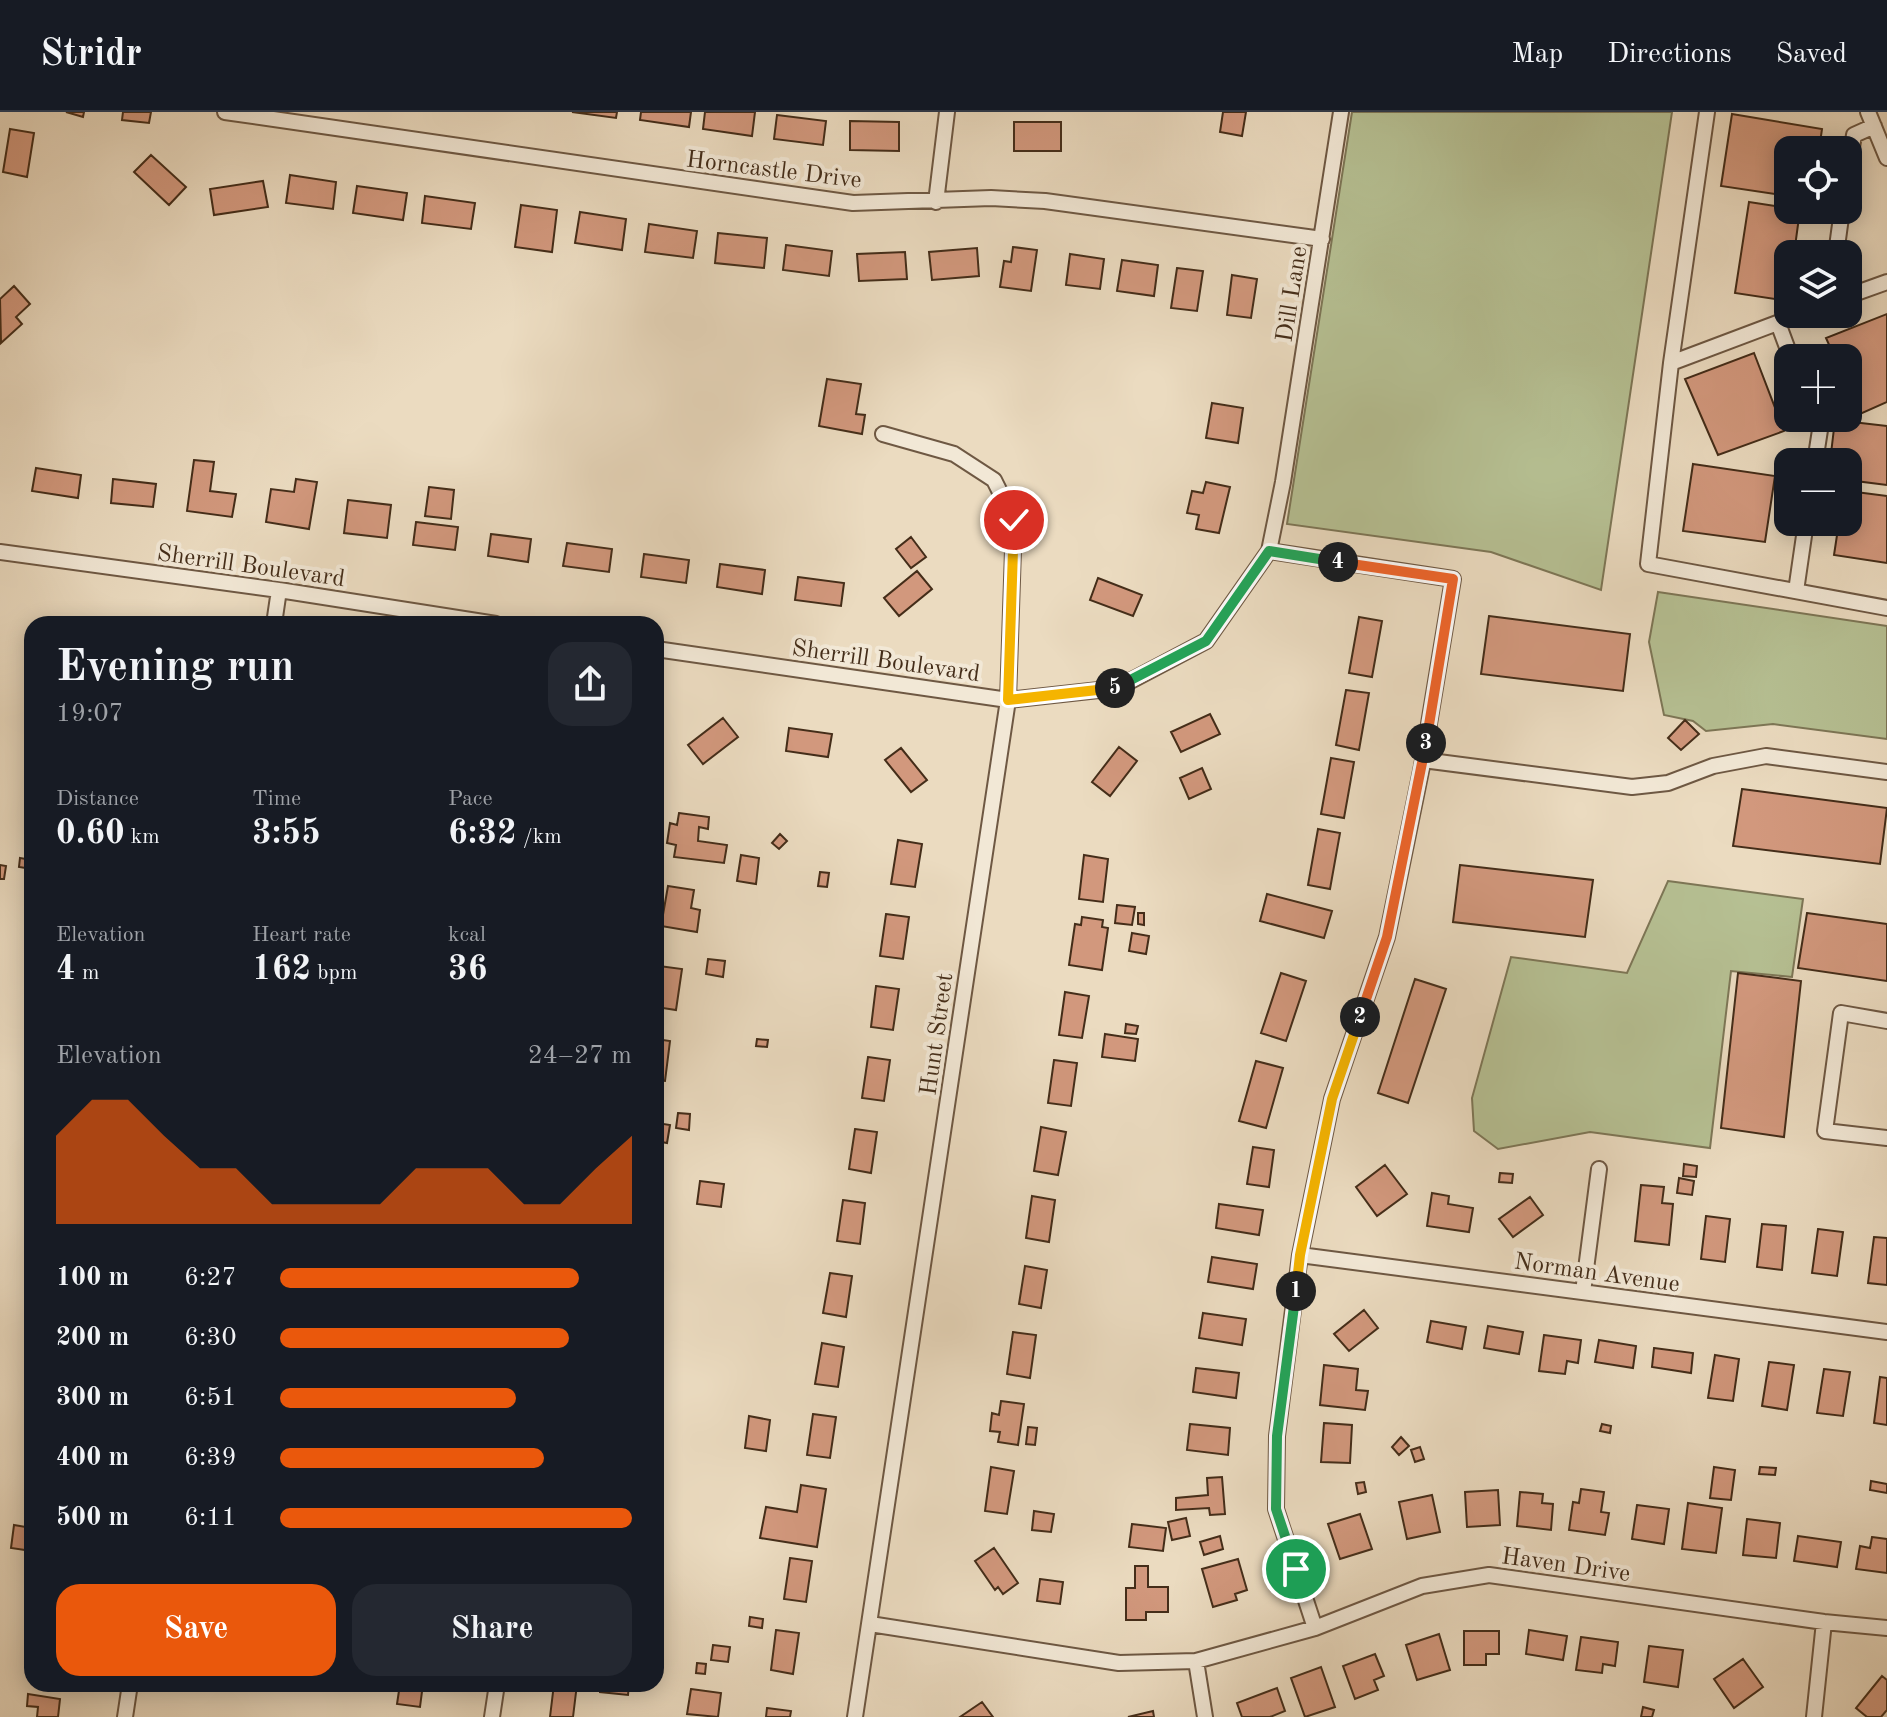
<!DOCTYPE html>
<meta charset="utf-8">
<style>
body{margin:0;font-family:"Old Standard TT",serif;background:#242831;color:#f1f3f6;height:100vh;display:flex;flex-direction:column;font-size:30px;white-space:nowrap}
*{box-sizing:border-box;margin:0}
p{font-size:26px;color:#9ea1a6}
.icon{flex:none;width:44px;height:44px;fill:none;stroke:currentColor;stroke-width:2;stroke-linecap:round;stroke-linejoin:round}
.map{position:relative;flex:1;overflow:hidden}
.drawer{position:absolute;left:24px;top:504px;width:640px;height:1076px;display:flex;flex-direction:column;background:#171b24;border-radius:24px;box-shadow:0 4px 20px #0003}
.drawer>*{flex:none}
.fabs{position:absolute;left:1774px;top:24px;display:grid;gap:16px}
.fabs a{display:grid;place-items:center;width:88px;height:88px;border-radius:16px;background:#171b24;box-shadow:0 4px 20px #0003;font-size:40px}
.pin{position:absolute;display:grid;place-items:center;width:68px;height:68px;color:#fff;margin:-34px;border:4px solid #fff;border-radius:50%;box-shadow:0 2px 8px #0007}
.km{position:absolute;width:40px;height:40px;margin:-20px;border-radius:50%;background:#222;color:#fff;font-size:22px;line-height:40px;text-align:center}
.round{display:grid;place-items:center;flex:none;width:84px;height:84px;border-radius:24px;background:#242831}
.head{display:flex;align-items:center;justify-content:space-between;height:136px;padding:0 32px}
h1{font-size:44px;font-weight:700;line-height:60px}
.figures{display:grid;grid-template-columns:repeat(3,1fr);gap:12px;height:136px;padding:8px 32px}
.figures div{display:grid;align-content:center}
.figures b{font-size:34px;font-weight:700}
.figures small{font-size:22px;font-weight:400}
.figures p{font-size:22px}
.chart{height:224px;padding:16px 32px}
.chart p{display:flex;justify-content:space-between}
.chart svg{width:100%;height:144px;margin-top:8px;fill:#ea580c;opacity:.7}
.button{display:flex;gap:16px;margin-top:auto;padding:16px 32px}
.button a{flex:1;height:92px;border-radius:24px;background:#ea580c;color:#fff;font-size:32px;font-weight:700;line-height:92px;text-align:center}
.button a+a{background:#242831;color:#f1f3f6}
ul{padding:0 32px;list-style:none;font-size:26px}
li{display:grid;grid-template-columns:128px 96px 1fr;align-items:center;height:60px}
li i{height:20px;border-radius:10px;background:#ea580c}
header{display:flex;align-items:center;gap:48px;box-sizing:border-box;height:112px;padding:0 40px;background:#171b24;border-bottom:2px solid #363941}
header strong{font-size:38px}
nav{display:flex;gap:44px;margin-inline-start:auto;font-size:28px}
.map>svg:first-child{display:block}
.green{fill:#b6c093;stroke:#7d7656;stroke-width:2}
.building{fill:#d2987d;stroke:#442d19;stroke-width:2}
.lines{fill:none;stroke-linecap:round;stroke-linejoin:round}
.street-casing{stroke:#6e5843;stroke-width:18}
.street{stroke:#f2e8d6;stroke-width:14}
.split-1-casing{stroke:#fff;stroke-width:16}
.split-2-casing{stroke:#fff;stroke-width:16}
.split-3-casing{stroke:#fff;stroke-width:16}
.split-4-casing{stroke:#fff;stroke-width:16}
.split-5-casing{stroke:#fff;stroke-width:16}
.split-6-casing{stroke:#fff;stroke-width:16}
.split-1{stroke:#22a559;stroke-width:10}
.split-2{stroke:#f5b400;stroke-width:10}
.split-3{stroke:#f0652b;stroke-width:10}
.split-4{stroke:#f0652b;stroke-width:10}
.split-5{stroke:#22a559;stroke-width:10}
.split-6{stroke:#f5b400;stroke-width:10}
.labels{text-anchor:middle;stroke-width:8;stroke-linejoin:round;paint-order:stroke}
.street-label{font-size:24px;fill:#442d19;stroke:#f2e8d6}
</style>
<header>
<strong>Stridr</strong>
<nav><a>Map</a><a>Directions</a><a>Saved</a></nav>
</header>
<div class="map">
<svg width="1887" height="1605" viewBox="0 0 1887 1605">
<rect width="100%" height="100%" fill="#ebdbc0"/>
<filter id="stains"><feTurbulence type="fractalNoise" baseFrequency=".0025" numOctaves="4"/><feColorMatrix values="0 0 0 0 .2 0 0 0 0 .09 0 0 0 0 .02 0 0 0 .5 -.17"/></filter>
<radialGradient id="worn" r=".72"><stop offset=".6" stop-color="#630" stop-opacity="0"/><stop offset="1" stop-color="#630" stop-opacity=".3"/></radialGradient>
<path class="green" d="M1352,0h320l-71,478 -110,-38 -204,-28z
M1658,480l229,34v113l-114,-15 -67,7 -13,-10 -29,-6 -15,-73z
M1668,769l135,18 -11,78 -61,-6 -21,177 -120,-16 -92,17 -24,-18 -2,-33 39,-141 116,16z"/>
<path class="building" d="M66,0h18l-1,5z
M123,0h28l-2,11 -27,-3z
M572,0h45l-1,6z
M641,0h50l-2,15 -49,-7z
M705,0h50l-3,24 -49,-7z
M1223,0h23l-4,24 -22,-4z
M1732,2l90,15 -3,21h-31v46l-67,-10z
M777,3l49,6 -3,24 -49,-6z
M850,9l49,1v29l-49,-1z
M1014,10h47v29h-47z
M10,17l24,4 -7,44 -24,-5z
M151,43l35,32 -17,18 -35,-33z
M290,63l46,7 -3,27 -47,-6z
M263,69l5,26 -54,8 -4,-26z
M357,74l50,7 -4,27 -50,-7z
M425,84l50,7 -4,26 -49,-6z
M1749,90l51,8 -6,44h-6v47l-53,-8z
M521,93l36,5 -5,42 -37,-5z
M580,100l46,7 -4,31 -47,-7z
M649,112l48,7 -4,27 -48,-6z
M718,121l49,5 -3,30 -49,-5z
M786,133l46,6 -3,25 -46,-6z
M1013,135l24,3 -6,41 -31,-4 4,-26 7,1z
M977,136l2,28 -47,4 -3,-28z
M905,140l2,27 -48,2 -2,-27z
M1070,142l34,5 -4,30 -34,-4z
M1122,148l36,5 -4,31 -37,-5z
M1177,156l26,3 -6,40 -26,-3z
M1232,163l25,4 -6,39 -24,-3z
M14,174l16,18 -14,13 6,7 -21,19 -1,-44z
M1887,202v88l-27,12 -12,-26v-30h-13l-9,-20z
M1754,241l30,78 -66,24 -33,-76z
M827,267l34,5 -5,30 9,1 -3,19 -43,-8z
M1212,291l31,5 -5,35 -32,-5z
M1835,308l52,6v59l-39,-5v-18h-18z
M194,348l20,2 -4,29 26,3 -4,23 -45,-6z
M1693,352l82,12 -10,66 -82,-11z
M36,356l45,7 -3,23 -46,-7z
M113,367l43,5 -3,23 -42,-4z
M296,367l21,3 -8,47 -43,-7 5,-33 23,3z
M1206,370l24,5 -11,46 -23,-4 3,-14 -12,-2 5,-22 11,2z
M429,375l25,3 -3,29 -26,-3z
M1848,379l39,5v67l-53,-8 5,-33h9z
M348,388l43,5 -4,33 -43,-5z
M416,410l42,5 -3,23 -42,-5z
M491,422l40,5 -3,23 -40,-6z
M911,425l15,20 -15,11 -15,-19z
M567,431l45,6 -3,23 -46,-6z
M644,442l45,6 -3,23 -45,-6z
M720,452l45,6 -3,24 -45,-7z
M917,459l15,18 -33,27 -15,-18z
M798,465l46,6 -3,23 -46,-6z
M1098,466l44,17 -9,21 -43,-16z
M1489,504l141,18 -7,57 -142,-17z
M1359,505l23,4 -10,56 -23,-4z
M52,508l29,4h-30z
M1346,578l23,3 -10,57 -23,-5z
M1210,602l10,20 -39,18 -10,-20z
M723,606l15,19 -35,27 -15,-19z
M1685,608l14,14 -18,16 -13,-12z
M789,616l43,6 -4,23 -42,-6z
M1119,635l18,14 -27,35 -18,-14z
M901,636l26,32 -16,12 -26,-32z
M1331,646l23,4 -10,56 -23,-4z
M1202,656l9,21 -22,10 -9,-21z
M1742,677l145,19 -7,56 -147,-18z
M679,701l30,4 -1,12 -9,-2 -1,14 29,4 -3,18 -50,-6 2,-12 -9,-2 3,-20 7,2z
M1318,717l22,4 -10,56 -22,-4z
M780,722l7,7 -8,8 -7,-6z
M898,728l24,4 -7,43 -24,-3z
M741,743l18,3 -3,26 -19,-3z
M1084,743l24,4 -5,43 -24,-3z
M20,746l12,2v9l-13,-2z
M0,753l6,1 -2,13h-4z
M1460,753l133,15 -8,57 -132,-15z
M820,760l9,1 -2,14 -9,-1z
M668,774l26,4 -3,18 9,2 -3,22 -36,-6z
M1267,782l65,17 -8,27 -64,-17z
M1117,793l18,2 -3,18 -17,-2z
M1138,801h6v12l-6,-1z
M1807,801l80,11v57l-89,-13z
M886,802l23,3 -6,42 -23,-3z
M1082,805l21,3 -1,7 6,1 -6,42 -33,-5 6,-41 6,1z
M1132,821l17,3 -3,18 -17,-3z
M708,847l17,2 -2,16 -17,-3z
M659,854l23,3 -6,41 -20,-3z
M1281,861l25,8 -20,60 -25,-8z
M1738,861l63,8 -17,156 -63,-9z
M1415,867l31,10 -38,114 -30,-10z
M876,874l23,3 -6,41 -22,-3z
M1065,880l24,4 -7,42 -23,-3z
M1126,912l12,2 -2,8 -11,-1z
M1105,922l33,5 -3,22 -33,-4z
M656,927l14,2 -5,40 -9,-1z
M757,927l11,1 -1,7 -11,-1z
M868,945l22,3 -6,41 -22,-3z
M1054,948l23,3 -6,43 -23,-3z
M1256,949l27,7 -17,60 -27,-7z
M656,998l3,1 -2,12 13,2 -3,18 -11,-2z
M678,1001l12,1 -1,16 -13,-2z
M1041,1015l25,5 -8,43 -24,-4z
M855,1017l22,3 -6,41 -22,-4z
M1253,1035l21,3 -5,37 -22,-3z
M1684,1052l13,2 -1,11 -13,-1z
M1385,1053l22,29 -30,22 -21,-29z
M1500,1061l13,1 -1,9 -13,-1z
M1679,1066l15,3 -2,14 -15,-2z
M700,1069l24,3 -3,23 -24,-3z
M1641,1073l23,2 -2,16 11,1 -4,41 -34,-4z
M1432,1081l17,3 -1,8 25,4 -4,24 -42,-6z
M1032,1084l23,4 -6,42 -23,-4z
M1530,1085l13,18 -30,22 -14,-18z
M843,1088l22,3 -5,41 -23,-3z
M1219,1092l44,6 -4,25 -43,-7z
M1706,1104l24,3 -5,43 -24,-3z
M1762,1112l24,2 -4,44 -25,-3z
M1818,1117l25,3 -6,44 -25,-3z
M1874,1125l13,1v47l-19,-2z
M1212,1145l45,7 -4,25 -45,-7z
M1025,1154l22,4 -6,38 -22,-4z
M830,1161l22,3 -6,41 -23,-4z
M1364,1198l14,18 -29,23 -15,-17z
M1203,1201l43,6 -4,26 -43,-7z
M1431,1209l35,6 -4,22 -35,-7z
M1488,1214l35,6 -4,22 -35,-6z
M1013,1220l23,3 -6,43 -23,-4z
M1544,1223l37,5 -3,23 -11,-2 -2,13 -26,-3z
M1599,1228l37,6 -3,22 -38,-6z
M822,1231l22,4 -6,40 -23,-3z
M1654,1236l39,5 -2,20 -39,-6z
M1715,1243l24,4 -6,42 -25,-3z
M1769,1250l25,3 -7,45 -25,-4z
M1324,1253l34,4 -2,21 12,1 -3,19 -45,-5z
M1196,1256l43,5 -3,25 -43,-6z
M1824,1257l26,3 -7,44 -26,-3z
M1880,1265l7,1v47l-13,-2z
M1001,1289l23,3 -6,41 -20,-3 2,-10 -10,-1 2,-18 7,2z
M813,1302l23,3 -6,41 -23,-3z
M749,1304l21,4 -4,31 -21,-3z
M1324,1311l28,2 -2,38 -29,-1z
M1190,1312l40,4 -2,27 -41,-5z
M1602,1312l9,2 -1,7 -10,-2z
M1028,1315l9,1 -2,17 -9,-1z
M1401,1325l8,9 -10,9 -7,-8z
M1420,1335l4,12 -9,3 -4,-12z
M991,1355l23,4 -7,43 -22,-3z
M1714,1355l21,3 -4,30 -21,-2z
M1760,1355l16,1 -1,7 -16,-1z
M1222,1365l3,37 -15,1 -1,-7 -33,2v-12l32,-3 -1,-17z
M1871,1369l16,3v9l-17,-3z
M1364,1370l2,10 -8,2 -2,-11z
M801,1373l25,4 -9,58 -57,-9 6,-31 31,5z
M1581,1377l23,3 -3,20 8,1 -4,22 -36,-5 4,-28 6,1z
M1498,1378l2,35 -33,2 -2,-35z
M1520,1380l23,2 -1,9 11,1 -2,26 -34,-4z
M1432,1383l8,37 -33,7 -8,-37z
M1688,1391l34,5 -6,45 -34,-4z
M1637,1393l32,4 -5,35 -32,-5z
M1034,1399l20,3 -3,18 -19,-2z
M1360,1402l12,35 -32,10 -12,-35z
M1186,1406l4,18 -18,4 -4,-18z
M1747,1407l33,4 -4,35 -33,-3z
M1132,1412l34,4 -3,23 -34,-4z
M14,1413l18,3v23l-21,-3z
M1220,1424l3,13 -19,6 -4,-13z
M1798,1424l43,6 -4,25 -43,-6z
M1872,1425l15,2v34l-31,-4 4,-23 10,2z
M994,1436l24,35 -15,11 -5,-7 -3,3 -20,-29z
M790,1446l22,3 -6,41 -22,-3z
M1238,1447l9,31 -12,4 2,6 -24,7 -11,-38z
M1135,1454h13v21h20v25h-22v8h-20v-32h9z
M1040,1467l23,3 -3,22 -23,-3z
M750,1505l13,2 -1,9 -13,-2z
M776,1518l23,3 -6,41 -22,-4z
M1529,1518l38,6 -4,24 -37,-6z
M1464,1519h35v23h-13v11h-22z
M1439,1522l11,36 -33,10 -11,-35z
M1581,1525l37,5 -3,24 -12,-2 -1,9 -26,-3z
M713,1533l17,2 -2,15 -17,-2z
M1649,1534l34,4 -5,37 -34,-5z
M1375,1542l9,22 -10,4 4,10 -23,9 -12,-33z
M1743,1547l20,28 -29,21 -20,-29z
M697,1551l9,1 -1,10 -9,-1z
M1321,1555l14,40 -30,10 -14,-39z
M1882,1564l5,4v30l-6,7h-14l-11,-9z
M400,1572h23l-3,23 -23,-3z
M554,1572h23l-4,33h-23z
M600,1572h29l-1,11 -28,-3z
M1277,1576l8,23 -15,6h-28l-5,-14z
M691,1577l30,4 -3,24 -31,-3z
M28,1582l32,5 -2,18h-21l1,-10 -11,-1z
M982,1590l11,15h-33z
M1643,1595l11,3 -2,7h-11z
M767,1596l24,3 -1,6h-24z
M1153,1599l1,6h-26z"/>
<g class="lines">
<defs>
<path id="street" d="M225,0l628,91 138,-5 54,3 277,38
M1707,0l-36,251 -23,201 239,44
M1868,0l19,46
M1848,60l6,-37 20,-9
M936,90l11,-90
M1836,142l6,-44
M1848,184l39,-14
M1778,211l13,35
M1671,251l130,-49
M1815,306l5,12 -5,32
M1269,439l184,28 -31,187 -35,171 -55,162 -32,156 -23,181 -1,73 39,119
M0,440l279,38 217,34
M1796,479l10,-69
M274,512l5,-34
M656,537l352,51 109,-12 89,-47 63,-90 14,-69 58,-370
M1423,648l209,27 36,-4 45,-17 53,-10 121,16
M1887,909l-46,-8 -16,118 62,7
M1300,1143l587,77
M1583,1180l16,-123
M870,1512l249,39 77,-2 119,-33 107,-42 67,-11 335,47 63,6
M1196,1549l9,56
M125,1605l5,-33
M492,1605l5,-33
M855,1605l153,-1017 6,-180 -20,-40 -40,-26 -71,-20
M1814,1605l10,-95"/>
</defs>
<use href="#street" class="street-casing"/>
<use href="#street" class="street"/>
</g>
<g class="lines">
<defs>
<path id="split-1" d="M1296,1457l-20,-60 1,-73 19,-145"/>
<path id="split-2" d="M1296,1179l4,-36 32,-156 28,-82"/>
<path id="split-3" d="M1360,905l27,-80 39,-194"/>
<path id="split-4" d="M1338,450l115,17 -27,164"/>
<path id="split-5" d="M1115,576l91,-47 63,-90 69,11"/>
<path id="split-6" d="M1014,408l-6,180 107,-12"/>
</defs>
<use href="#split-1" class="split-1-casing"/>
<use href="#split-2" class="split-2-casing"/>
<use href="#split-3" class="split-3-casing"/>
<use href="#split-4" class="split-4-casing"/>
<use href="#split-5" class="split-5-casing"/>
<use href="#split-6" class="split-6-casing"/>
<use href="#split-1" class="split-1"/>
<use href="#split-2" class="split-2"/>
<use href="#split-3" class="split-3"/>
<use href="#split-4" class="split-4"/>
<use href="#split-5" class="split-5"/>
<use href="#split-6" class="split-6"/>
</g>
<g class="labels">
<g class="street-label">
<text transform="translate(774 57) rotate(7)" y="8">Horncastle Drive</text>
<text transform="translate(1291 182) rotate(-81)" y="8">Dill Lane</text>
<text transform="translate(251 453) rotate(8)" y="8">Sherrill Boulevard</text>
<text transform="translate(886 548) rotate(8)" y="8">Sherrill Boulevard</text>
<text transform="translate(936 922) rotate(-82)" y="8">Hunt Street</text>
<text transform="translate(1597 1160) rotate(8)" y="8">Norman Avenue</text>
<text transform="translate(1566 1452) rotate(8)" y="8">Haven Drive</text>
</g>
</g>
<rect width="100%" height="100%" filter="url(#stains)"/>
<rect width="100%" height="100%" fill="url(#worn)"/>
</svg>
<div class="fabs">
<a><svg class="icon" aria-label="locate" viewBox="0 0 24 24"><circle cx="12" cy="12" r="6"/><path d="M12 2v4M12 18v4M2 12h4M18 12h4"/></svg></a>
<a><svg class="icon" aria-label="layers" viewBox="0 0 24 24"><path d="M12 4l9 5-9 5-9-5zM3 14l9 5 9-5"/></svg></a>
<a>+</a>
<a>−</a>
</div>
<div class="pin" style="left:1296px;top:1457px;background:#1e9e55"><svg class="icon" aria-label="arrive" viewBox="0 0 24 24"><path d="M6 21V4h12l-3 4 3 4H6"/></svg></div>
<div class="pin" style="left:1014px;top:408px;background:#d93025"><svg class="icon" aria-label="check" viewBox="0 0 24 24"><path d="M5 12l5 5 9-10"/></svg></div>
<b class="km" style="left:1296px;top:1179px">1</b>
<b class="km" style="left:1360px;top:905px">2</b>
<b class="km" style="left:1426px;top:631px">3</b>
<b class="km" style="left:1338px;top:450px">4</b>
<b class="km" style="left:1115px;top:576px">5</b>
<section class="drawer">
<div class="head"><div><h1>Evening run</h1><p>19:07</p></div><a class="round"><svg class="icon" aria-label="share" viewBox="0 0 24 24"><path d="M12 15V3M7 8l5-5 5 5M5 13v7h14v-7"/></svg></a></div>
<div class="figures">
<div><p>Distance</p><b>0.60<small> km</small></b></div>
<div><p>Time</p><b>3:55</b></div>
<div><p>Pace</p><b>6:32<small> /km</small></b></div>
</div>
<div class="figures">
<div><p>Elevation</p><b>4<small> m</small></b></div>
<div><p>Heart rate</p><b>162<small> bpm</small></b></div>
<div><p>kcal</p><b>36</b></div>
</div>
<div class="chart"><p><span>Elevation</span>24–27 m</p>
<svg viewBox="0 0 160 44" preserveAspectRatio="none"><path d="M0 44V17L10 6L20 6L30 17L40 27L50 27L60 38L70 38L80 38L90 38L100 27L110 27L120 27L130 38L140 38L150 27L160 17V44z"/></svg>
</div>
<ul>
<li><b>100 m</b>6:27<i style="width:85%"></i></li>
<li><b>200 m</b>6:30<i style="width:82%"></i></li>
<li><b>300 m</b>6:51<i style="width:67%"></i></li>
<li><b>400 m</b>6:39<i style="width:75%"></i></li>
<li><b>500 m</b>6:11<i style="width:100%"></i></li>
</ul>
<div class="button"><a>Save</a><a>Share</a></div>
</section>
</div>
